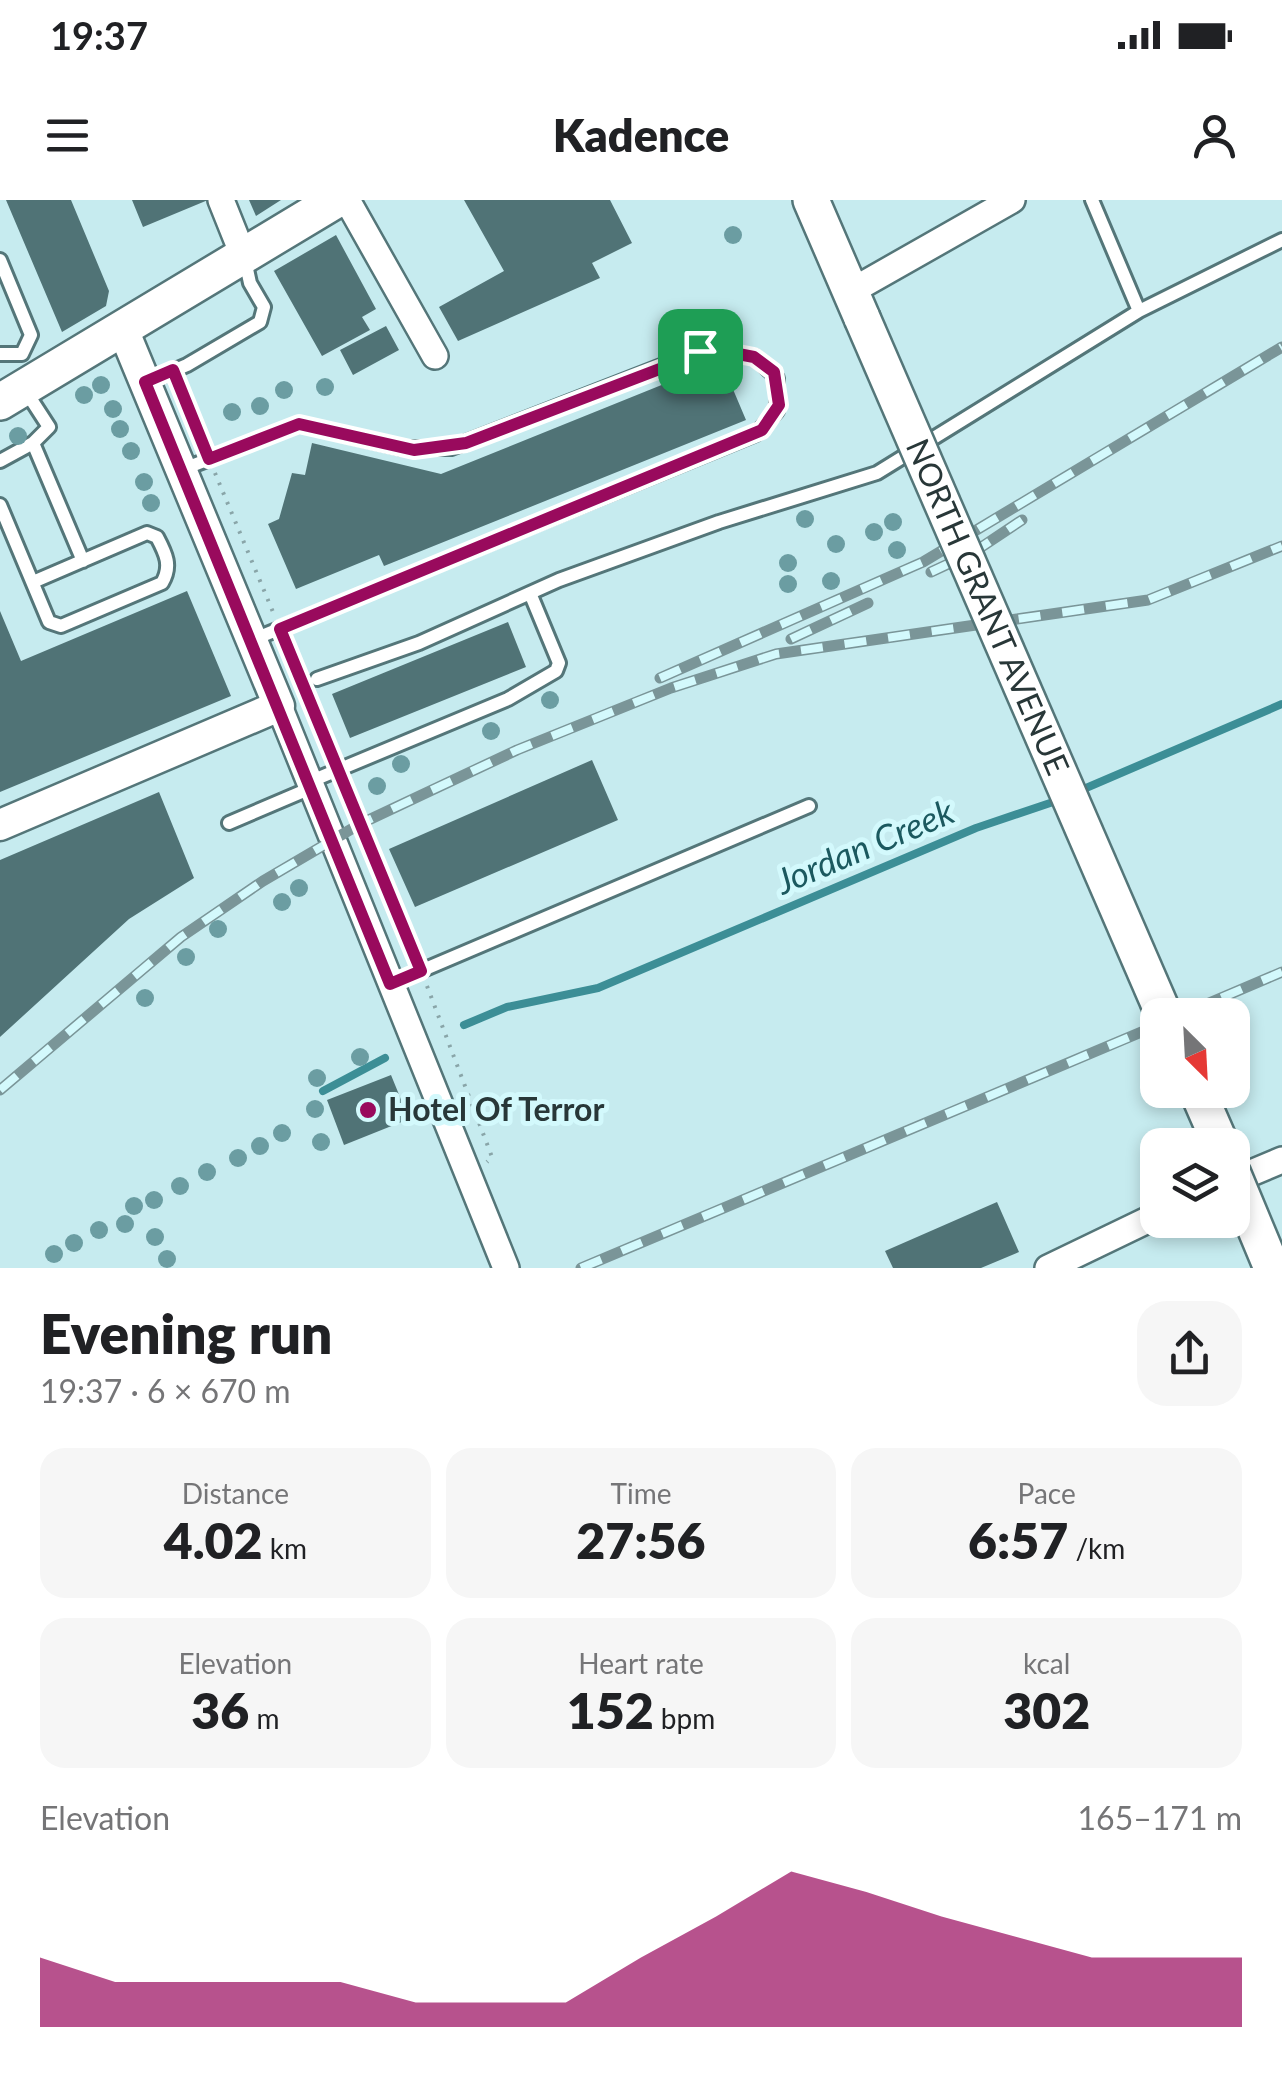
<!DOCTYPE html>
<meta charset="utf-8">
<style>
body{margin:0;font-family:Lato,sans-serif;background:#f6f6f6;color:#202124;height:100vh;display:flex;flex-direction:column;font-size:38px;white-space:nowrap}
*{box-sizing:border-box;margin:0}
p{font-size:32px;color:#757577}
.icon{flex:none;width:55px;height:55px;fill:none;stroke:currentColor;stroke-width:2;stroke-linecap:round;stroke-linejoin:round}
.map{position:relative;height:1068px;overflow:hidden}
.details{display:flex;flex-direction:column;background:#fff;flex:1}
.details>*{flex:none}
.needle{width:65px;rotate:156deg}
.controls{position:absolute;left:1140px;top:798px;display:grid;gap:20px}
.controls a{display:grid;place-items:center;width:110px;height:110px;border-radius:20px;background:#fff;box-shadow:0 5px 15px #0003;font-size:50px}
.pin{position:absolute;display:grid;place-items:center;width:85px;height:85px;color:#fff;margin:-42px;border-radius:20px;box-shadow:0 5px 15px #0006}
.round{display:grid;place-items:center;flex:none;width:105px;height:105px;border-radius:30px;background:#f6f6f6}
.headline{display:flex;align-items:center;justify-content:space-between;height:170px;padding:0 40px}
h1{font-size:55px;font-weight:800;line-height:75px}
.figures{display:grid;grid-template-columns:repeat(3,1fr);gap:15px;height:170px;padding:10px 40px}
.figures div{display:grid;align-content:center;border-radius:25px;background:#f6f6f6;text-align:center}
.figures b{font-size:50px;font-weight:800}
.figures small{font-size:28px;font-weight:400}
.figures p{font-size:28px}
.chart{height:280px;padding:20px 40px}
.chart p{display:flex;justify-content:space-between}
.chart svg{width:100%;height:180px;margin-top:10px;fill:#990a5d;opacity:.7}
.status{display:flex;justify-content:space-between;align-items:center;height:70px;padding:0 50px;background:#fff;direction:ltr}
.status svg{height:28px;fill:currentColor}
header{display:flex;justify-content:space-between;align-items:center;height:130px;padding:0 40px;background:#fff;font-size:45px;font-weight:800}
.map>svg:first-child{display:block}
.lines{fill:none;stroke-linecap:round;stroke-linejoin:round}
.stream{stroke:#3c8e96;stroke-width:8}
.building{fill:#507376}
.service-casing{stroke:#547679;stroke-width:18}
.minor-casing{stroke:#547679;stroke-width:30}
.tertiary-casing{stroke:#547679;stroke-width:35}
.secondary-casing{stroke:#547679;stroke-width:40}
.path{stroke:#89a5a8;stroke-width:4;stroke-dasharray:2.5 8;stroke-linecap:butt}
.service{stroke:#fff;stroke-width:12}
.minor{stroke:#fff;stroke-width:25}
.tertiary{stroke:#fff;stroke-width:30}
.secondary{stroke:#fff;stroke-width:35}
.rail-casing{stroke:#7a9598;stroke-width:11}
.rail{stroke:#d3f9fc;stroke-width:8;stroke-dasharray:22;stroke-linecap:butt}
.secondary-bridge-casing{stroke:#547679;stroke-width:40;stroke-linecap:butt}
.secondary-bridge{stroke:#fff;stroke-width:35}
.tree{fill:#6b9da2}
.route-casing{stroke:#fff;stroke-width:20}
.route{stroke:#990a5d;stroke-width:12}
.poi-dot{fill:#990a5d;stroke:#d3f9fc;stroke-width:4}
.labels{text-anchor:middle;stroke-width:10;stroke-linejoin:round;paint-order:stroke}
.street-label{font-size:32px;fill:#283738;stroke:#d3f9fc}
.poi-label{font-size:32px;font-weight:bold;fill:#283738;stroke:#d3f9fc;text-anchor:start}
.water-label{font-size:35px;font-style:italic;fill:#1b595f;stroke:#d3f9fc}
</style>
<div class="status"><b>19:37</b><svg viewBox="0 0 49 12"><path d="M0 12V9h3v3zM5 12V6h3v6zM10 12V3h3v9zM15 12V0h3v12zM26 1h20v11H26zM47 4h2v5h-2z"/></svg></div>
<header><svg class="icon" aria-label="menu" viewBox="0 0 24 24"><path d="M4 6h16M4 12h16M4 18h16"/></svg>Kadence<svg class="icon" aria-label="person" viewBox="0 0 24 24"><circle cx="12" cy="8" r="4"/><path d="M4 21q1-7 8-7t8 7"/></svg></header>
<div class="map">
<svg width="1282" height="1068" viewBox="0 0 1282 1068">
<rect width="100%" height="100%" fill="#c6ebef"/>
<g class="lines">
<path class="stream" d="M1079,591l203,-87
M464,825l43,-18 91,-19 378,-160 86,-29
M323,891l62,-33"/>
</g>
<path class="building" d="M6,0h65l38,91 -3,15 -44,26z
M132,0h76l-65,27z
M249,0h32l-25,16z
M464,0h146l22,43 -40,20 8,15 -142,63 -19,-34 65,-36z
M336,35l40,74 -14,8 8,13 -48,26 -48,-85z
M386,126l13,24 -46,25 -13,-25z
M721,161l25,59 -362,146 -5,-11 -83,34 -28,-65 11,-5 13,-46 13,2 7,-32 129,31z
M187,391l44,105 -231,96v-181l21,50z
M508,422l18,45 -176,71 -18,-44z
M592,560l26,60 -203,87 -26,-58z
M159,592l35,86 -65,41 -129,118v-177z
M391,875l18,44 -65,26 -17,-45z
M997,1002l22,50 -38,16h-88l-8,-17z"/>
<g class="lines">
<defs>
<path id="service" d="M1092,0l47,111
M0,60l31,75 -9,19h-22
M145,183l42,-18 73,-43 4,-15 -14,-24 -5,-23
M25,190l24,37 -16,16
M0,261l33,-18 50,118
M181,270l118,-46 103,24h49l254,-99 50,8 22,21v33l-21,23 -504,206
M0,305l49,117 12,4 101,-43c10,-17 4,-29 -5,-46l-10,-4 -114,49
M317,479l102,-36 140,-63 160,-58 158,-49 262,-162 143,-71
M309,582l199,-83 48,-28 3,-8 -29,-70
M229,623l82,-35
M390,784l419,-178"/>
<path id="minor" d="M221,0l22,55
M347,0l88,156
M850,92l162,-92
M279,506l227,562
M1232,981l50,-21
M1048,1068l110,-53"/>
<path id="tertiary" d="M0,625l279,-119 -157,-379"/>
<path id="secondary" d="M811,0l51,118
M0,202l336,-202
M1197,890l24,55"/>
</defs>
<use href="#service" class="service-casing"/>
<use href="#minor" class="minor-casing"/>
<use href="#tertiary" class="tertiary-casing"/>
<use href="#secondary" class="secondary-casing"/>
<path class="path" d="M179,185l23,56
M215,273l58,139
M286,444l14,33
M307,495l25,61
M345,587l69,167
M427,786l65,171 -5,5"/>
<use href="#service" class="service"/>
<use href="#minor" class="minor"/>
<use href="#tertiary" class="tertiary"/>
<use href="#secondary" class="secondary"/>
<defs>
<path id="rail" d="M931,372l43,-20 48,-32
M791,439l77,-36
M660,478l263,-116 359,-215
M1181,815l101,-43
M0,890l181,-153 82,-56 97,-57 157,-74 154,-62 105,-34 372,-54 134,-54
M581,1068l577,-243"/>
</defs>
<use href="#rail" class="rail-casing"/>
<use href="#rail" class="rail"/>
<defs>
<g id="secondary-bridge">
<path id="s1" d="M862,118l302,697"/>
<path d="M1232,972l40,96"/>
</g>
</defs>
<use href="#secondary-bridge" class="secondary-bridge-casing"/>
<use href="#secondary-bridge" class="secondary-bridge"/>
</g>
<g class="tree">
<circle cx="733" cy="35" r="9"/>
<circle cx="101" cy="185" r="9"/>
<circle cx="325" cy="187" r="9"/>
<circle cx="284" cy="190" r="9"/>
<circle cx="84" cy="195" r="9"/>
<circle cx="260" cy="206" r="9"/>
<circle cx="113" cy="209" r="9"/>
<circle cx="232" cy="212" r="9"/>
<circle cx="120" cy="229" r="9"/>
<circle cx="18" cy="236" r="9"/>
<circle cx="131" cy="251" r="9"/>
<circle cx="144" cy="282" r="9"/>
<circle cx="151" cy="303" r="9"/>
<circle cx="805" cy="319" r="9"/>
<circle cx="893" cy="322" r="9"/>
<circle cx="874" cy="332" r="9"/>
<circle cx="836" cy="344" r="9"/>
<circle cx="897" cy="350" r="9"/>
<circle cx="788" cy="363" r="9"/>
<circle cx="831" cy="381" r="9"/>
<circle cx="788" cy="384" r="9"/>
<circle cx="550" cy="500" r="9"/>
<circle cx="491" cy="531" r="9"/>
<circle cx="401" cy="564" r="9"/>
<circle cx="377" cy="586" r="9"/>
<circle cx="299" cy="688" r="9"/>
<circle cx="282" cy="702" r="9"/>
<circle cx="218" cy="729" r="9"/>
<circle cx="186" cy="757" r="9"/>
<circle cx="145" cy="798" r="9"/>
<circle cx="360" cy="857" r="9"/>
<circle cx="317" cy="878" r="9"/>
<circle cx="315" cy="909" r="9"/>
<circle cx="282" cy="933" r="9"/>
<circle cx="321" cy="942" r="9"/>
<circle cx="260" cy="946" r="9"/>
<circle cx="238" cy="958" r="9"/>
<circle cx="207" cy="972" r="9"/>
<circle cx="180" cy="986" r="9"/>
<circle cx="154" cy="1000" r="9"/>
<circle cx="134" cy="1006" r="9"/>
<circle cx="125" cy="1024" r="9"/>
<circle cx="99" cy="1030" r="9"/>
<circle cx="155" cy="1037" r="9"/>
<circle cx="74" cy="1043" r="9"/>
<circle cx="54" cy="1054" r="9"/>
<circle cx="167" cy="1059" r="9"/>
</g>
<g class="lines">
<defs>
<path id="route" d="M712,149l42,8 20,15 5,33 -17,25 -482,199 141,342 -31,13 -245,-602 28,-12 36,89 90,-35 115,26 52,-7z"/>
</defs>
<use href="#route" class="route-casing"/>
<use href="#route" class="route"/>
</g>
<circle class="poi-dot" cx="368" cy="910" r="10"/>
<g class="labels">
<g class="street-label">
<text dy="11" stroke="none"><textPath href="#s1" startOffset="315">NORTH GRANT AVENUE</textPath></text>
</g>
<g class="poi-label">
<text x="388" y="921">Hotel Of Terror</text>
</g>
<g class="water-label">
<text transform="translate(865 647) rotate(-23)" y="12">Jordan Creek</text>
</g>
</g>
</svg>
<div class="controls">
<a><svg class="needle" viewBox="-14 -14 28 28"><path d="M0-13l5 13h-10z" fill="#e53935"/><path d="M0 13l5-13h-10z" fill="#757577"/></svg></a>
<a><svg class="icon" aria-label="layers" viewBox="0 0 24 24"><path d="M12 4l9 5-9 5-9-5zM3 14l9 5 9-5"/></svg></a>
</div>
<div class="pin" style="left:700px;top:151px;background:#1e9e55"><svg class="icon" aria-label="arrive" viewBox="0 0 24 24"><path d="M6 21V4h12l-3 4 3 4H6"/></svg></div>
</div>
<section class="details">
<div class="headline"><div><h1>Evening run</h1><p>19:37 · 6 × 670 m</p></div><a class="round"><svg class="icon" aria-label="share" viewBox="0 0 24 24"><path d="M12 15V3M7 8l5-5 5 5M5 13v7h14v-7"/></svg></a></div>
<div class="figures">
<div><p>Distance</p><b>4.02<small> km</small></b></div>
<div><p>Time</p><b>27:56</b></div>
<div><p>Pace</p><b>6:57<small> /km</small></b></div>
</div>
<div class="figures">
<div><p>Elevation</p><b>36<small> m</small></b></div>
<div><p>Heart rate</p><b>152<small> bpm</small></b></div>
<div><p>kcal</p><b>302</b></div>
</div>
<div class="chart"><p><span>Elevation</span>165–171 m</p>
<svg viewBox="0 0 160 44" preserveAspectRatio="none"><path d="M0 44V27L10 33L20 33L30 33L40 33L50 38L60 38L70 38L80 27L90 17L100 6L110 11L120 17L130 22L140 27L150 27L160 27V44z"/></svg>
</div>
</section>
